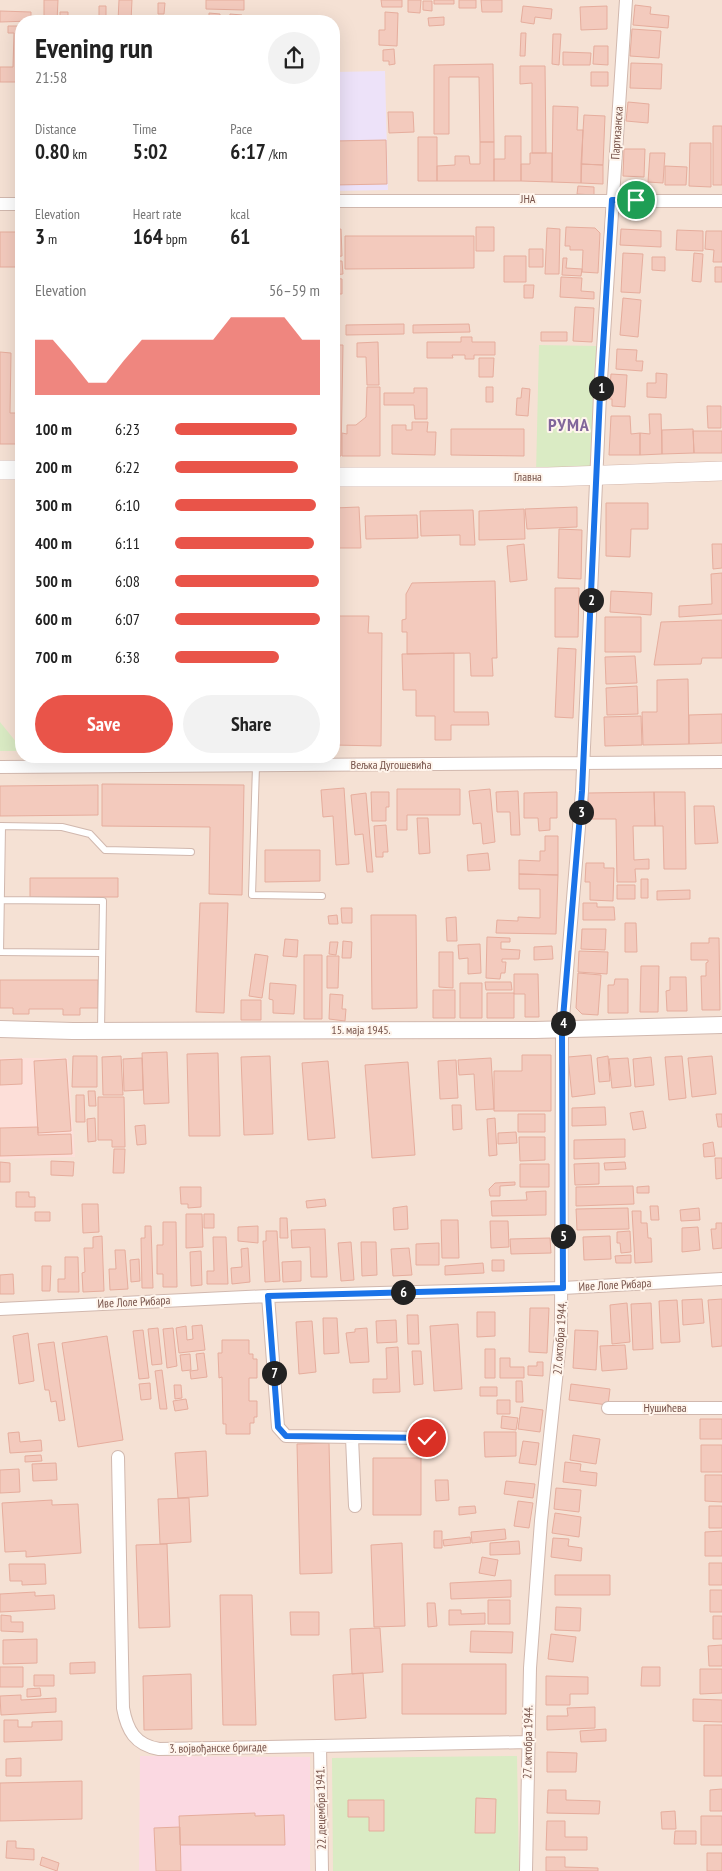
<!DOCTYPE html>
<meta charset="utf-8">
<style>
body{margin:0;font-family:"PT Sans Narrow",sans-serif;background:#f2f2f2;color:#222;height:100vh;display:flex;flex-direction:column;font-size:19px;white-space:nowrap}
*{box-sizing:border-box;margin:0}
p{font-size:16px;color:#767676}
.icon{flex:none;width:28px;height:28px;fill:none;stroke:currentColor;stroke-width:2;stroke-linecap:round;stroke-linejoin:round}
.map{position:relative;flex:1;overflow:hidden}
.side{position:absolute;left:15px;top:15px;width:325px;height:748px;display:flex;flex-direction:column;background:#fff;border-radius:20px;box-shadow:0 5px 20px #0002}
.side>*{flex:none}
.pin{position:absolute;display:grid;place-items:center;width:42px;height:42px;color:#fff;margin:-21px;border:2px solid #fff;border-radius:50%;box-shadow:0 1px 5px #0007}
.km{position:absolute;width:25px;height:25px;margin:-12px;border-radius:50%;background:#222;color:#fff;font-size:14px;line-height:25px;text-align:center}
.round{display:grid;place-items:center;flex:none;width:52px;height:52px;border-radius:26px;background:#f2f2f2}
.summary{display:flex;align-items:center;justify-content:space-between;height:85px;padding:0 20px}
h1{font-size:28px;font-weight:800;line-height:38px}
.metrics{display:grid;grid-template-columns:repeat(3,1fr);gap:8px;height:85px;padding:5px 20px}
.metrics div{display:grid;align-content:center}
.metrics b{font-size:21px;font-weight:800}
.metrics small{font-size:14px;font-weight:400}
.metrics p{font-size:14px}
.chart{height:140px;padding:10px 20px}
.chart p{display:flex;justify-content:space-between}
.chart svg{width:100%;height:90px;margin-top:5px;fill:#e95449;opacity:.7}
.button{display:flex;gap:10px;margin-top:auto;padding:10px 20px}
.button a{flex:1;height:58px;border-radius:30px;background:#e95449;color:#fff;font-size:20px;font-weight:800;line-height:58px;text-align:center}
.button a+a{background:#f2f2f2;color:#222}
ul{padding:0 20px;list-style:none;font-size:16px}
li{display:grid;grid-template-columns:80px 60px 1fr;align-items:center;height:38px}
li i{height:12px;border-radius:6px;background:#e95449}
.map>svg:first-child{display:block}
.residential{fill:#f5e1d4;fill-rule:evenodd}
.commercial{fill:#fddfd9}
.education{fill:#ede2f9}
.medical{fill:#fbd9e2}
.green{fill:#daebc4}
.building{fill:#f3cabd;stroke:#e6ad9d}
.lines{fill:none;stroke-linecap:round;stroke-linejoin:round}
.service-casing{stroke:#d1b8ae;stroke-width:8}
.minor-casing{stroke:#d1b8ae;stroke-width:14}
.tertiary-casing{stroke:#d1b8ae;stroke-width:18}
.secondary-casing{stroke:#d4b7ac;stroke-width:20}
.service{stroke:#fff;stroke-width:6}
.minor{stroke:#fff;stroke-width:12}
.tertiary{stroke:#fff;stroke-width:16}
.secondary{stroke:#fff;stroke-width:19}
.route-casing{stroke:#fff;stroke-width:10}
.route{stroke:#1a73e8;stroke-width:6}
.labels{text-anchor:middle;stroke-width:4;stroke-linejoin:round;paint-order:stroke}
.street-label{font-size:12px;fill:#77534a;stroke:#fff5ec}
.district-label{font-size:18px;font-weight:bold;letter-spacing:1px;fill:#80659a;stroke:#fff5ec}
</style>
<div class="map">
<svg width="722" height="1871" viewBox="0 0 722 1871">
<rect width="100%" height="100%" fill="#fdf0e6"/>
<path class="residential" d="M0,0h722v1871h-722zM21,21h313v735h-313z"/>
<path class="commercial" d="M0,1058h68l7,99 -75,2z"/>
<path class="education" d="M385,71l3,119 -54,1v-119z"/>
<path class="medical" d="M140,1756l170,1v114h-171z"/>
<path class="green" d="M539,345l58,1 -4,126 -57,1z
M0,722l21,26v3h-21z
M517,1756l2,115h-186l-1,-113z"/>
<path class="building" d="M44,0h14l-1,21h-13z
M119,0h13l-1,21h-13z
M206,0h38v10l-38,-1z
M381,0h21v7h-20z
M408,0h13l-1,13 -12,-1z
M434,0h20v4h-20z
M459,0h17v8h-17z
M481,0h21v12h-20z
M423,1h9v10l-9,-1z
M158,3h7l-1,11h-6z
M635,5l16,2 -1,7 19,2 -1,12 -35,-3z
M99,6h7v15h-7z
M523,6l29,3 -1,10 -16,-2 -1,7 -13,-2z
M607,6v23l-26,1 -1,-23z
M0,11l31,1v9l-31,1z
M60,12h8v9h-8z
M385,12l13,1 -1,33 -18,-1v-15h6z
M209,13l11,1v7h-11z
M230,14l12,1v6h-13z
M444,17v8l-15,1 -1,-8z
M8,26h13v56h-21v-15h13l1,-34h-6z
M632,29l29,2 -2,27 -29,-2z
M521,33h5l-1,23h-5z
M553,34h8l-2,31 -7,-1z
M594,46h14v19l-15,-1z
M394,49l1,15 -6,1v-4h-6v-11z
M563,52l28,1 -1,12h-27z
M631,63l31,1 -1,25 -31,-1z
M493,64l1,78h-14l-1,-65h-30v57h-15v-69z
M520,66h25l1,87h-14v-70l-12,1z
M591,72h17v14h-17z
M628,102l21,2 -1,19 -22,-2z
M553,106l25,1 -1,23h6l-2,53 -29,-1z
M388,112h25l1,20 -25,1z
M584,115l21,1 -2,49 -22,-1z
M713,126h9v59h-9z
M505,136h16v45h-27v-22h11z
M418,137h19v44h-19z
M386,140l1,44 -53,1v-44z
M480,142h14v39h-57v-15l18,-1v-9h14l1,8h10z
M690,143h21v44l-22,-1z
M624,149h21l-1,28 -21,-1z
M530,153h22v29l-31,-1v-17h9z
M650,153h15l-2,30 -15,-1z
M581,164l22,1v19l-22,-1z
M665,166l22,1 -1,18h-21z
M578,186l16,1v8l-17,-1z
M476,227h18v24h-18z
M566,227l29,1 5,5 -2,40 -16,-1 1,-22h-13v-4h-5z
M547,228l13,1 -1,45h-14z
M341,229l1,27 -8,1v-27z
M621,229l40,2v16l-41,-2z
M677,230l26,1v20l-27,-1z
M706,231h16v31h-9l1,-12 -9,-1z
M0,232h17v35h-17z
M345,236h129v32l-129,1z
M529,249h14v18h-14z
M623,253l20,1 -3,39 -19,-1z
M694,253l9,1 -2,28 -9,-1z
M504,256h22v26h-22z
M652,257h13v14l-13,-1z
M563,258h4l-1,10 16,1 -1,7 -19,-1z
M334,261h8l1,13 -9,1z
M715,267h7v15h-7z
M561,277l21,1 -1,13 13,1v7l-34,-2z
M334,278l8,1v15h-8z
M524,285h10l-1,13h-9z
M623,298l18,2 -3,37 -18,-2z
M575,307l19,1 -2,34 -19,-1z
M404,324v10l-58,1v-10z
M469,324l1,8 -57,1v-8z
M541,332h26v9h-26z
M461,337h11v5h23v13h-21v4h-9v-4h-13l1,3h-26v-16h34z
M378,342l1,43h-12l-1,-28h-9v-14z
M334,345h9l-2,111h-7z
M617,349l20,1 -1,11h7l-1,10 -26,-2z
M0,352l11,1 -1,60h11v31h-21z
M479,358h15l-1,19h-14z
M656,373l11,1 -1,24 -19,-1v-14h9z
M611,374l16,1 -2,32 -13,-1v-7h-3z
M367,387h13v69h-38v-23l5,1v-9h9l10,-8z
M486,387h7v15h-7z
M414,388h13v31h-12l-1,-14h-30v-12h30z
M522,388l8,1 -2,27 -12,-1 1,-17h4z
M707,406h14v22h-13z
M649,414h12l1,40 -22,1v-22l10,1z
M611,416h19l1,18 9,-1v22h-31z
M412,422h16l-1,10h9l-1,23 -43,-1v-29h14v5h6z
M451,429h73v27l-73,-1z
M693,429l1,24 -32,1v-24z
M693,431h29v22h-28z
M606,503h42v26h-17l-1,28 -24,-1z
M359,507l2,41h-24l1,49h-4v-89z
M577,507v20l-50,2 -2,-20z
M524,509l1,30 -46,1v-29z
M473,510l2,35h-15v-10l-39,1 -1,-25z
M417,515l1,23 -52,1 -1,-23z
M559,529l23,1 -1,49 -23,-1z
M524,544l3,36 -17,2 -3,-36z
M712,544h10v24l-9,1z
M722,573v41l-43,3v-11l33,-2 -1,-30z
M495,581l2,77h-5l1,18h-22l-1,-23 -63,1v-22h-5v-12l4,-1v-25l6,-11z
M555,588h24l-1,49h-23z
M611,591l41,2 -1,22 -41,-3z
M334,616h35l-1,17h14l-1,113 -47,-1z
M605,617h36v35h-36z
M722,620v38h-20l-1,6 -47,1 7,-43z
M558,648l18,1 -3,69 -18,-1z
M454,653v59h34l1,13h-38v15h-16v-24h-19v-26h-13l-1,-36z
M635,656l2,27 -31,1 -1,-27z
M688,679l1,65 -46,1 -1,-33h15v-32z
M637,686l1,28 -31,1 -1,-27z
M722,714v29l-33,1v-29z
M641,716l1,29 -37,1 -1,-29z
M102,784l142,1 -2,110 -33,-1 1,-67 -108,-1z
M98,785v30l-98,1v-30z
M344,788l5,76 -13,1 -3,-49 -10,1 -2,-27z
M397,789h63v26h-53v15h-10z
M490,789l5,53 -12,2 -2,-21 -8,1 -4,-33z
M518,791l2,44h-9l-1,-23h-13l-1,-20z
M371,792h18v15h-3v14h-14z
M557,792v26h-7v12l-11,1 -1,-13h-14v-25z
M654,792h31l1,77h-22l-1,-43h-8z
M654,792l1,34h-22l1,34 15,-1v10h-14l1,13h-19l-1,-63h-27l-1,-26z
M366,793l7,79h-6l-4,-38 -8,1 -4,-40z
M694,806h20l4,37 -23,1z
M417,818h11l2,35 -11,1z
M386,825l2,27h-5v5h-7l-2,-31z
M545,836h13v39l-39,-1v-14l21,1v-10h5z
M265,850h55v31l-55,1z
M488,853l2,17 -22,1 -1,-16z
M586,863h18v5h10l-1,33 -23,-1v-18h-5z
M519,874l39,1 -2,59 -60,-1 1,-13 21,1v-4l22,1v-29h-21z
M30,878h88v19h-88z
M641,879h7v19h-7z
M617,885h18v14h-18z
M690,890v9l-33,1v-9z
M200,903h28l-4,110 -28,-1z
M583,903h14v4h17l1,13h-32z
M341,908h11v15h-10z
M337,915l1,9h-9l-1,-8z
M371,915h45l1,93 -45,1z
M456,917l1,24h-10l-1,-23z
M625,923h11l1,29h-12z
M582,929h24l-1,21 -24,-1z
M487,937l23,1v4h-9v7l19,1 -1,9h-17v3h4l-1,11h-4l-1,6 -14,-1z
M709,938h10l1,72h-18l-1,-34h5v-13l2,-1v-2h-17v-17h18z
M285,939l13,1 -1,17 -14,-1z
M343,941l9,1 -1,16h-9z
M330,942h8l-2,13 -7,-1z
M480,944l1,29 -13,1v-16l-9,1 -1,-14z
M552,946l1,13 -19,1v-13z
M579,951l29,1 -1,22 -29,-2z
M439,952h14v36l-14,-1z
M255,954l13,2 -6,42 -13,-2z
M304,955h18v64h-18z
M327,956h12l-1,32h-11z
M641,966h18l-1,46h-18z
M578,973l23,2 -3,40 -16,-1 -6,-6z
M514,974h24l1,43h-14v-23h-11z
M670,977h16l1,34h-20l-1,-20 4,-1z
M615,979h13v34h-20v-28h6z
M0,980h98v28h-18v7h-17v-6h-34v5h-16v-6h-13z
M485,982h26l1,8h-26z
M270,983l26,2 -2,29 -21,-1v-13l-4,-1z
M460,983h22v35h-22z
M433,990h22v28h-22z
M487,993h27v25h-27z
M330,994l13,1 -1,14h4l-1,12 -16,-2z
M241,1000h20v20h-20z
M167,1052l2,51 -25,1 -2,-51z
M218,1053l2,83h-31l-2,-82z
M522,1055h29v56h-57v-40h28z
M591,1055l4,39 -23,3 -4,-40z
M73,1056h24v31h-25z
M121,1056l2,39h-20l-1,-38z
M270,1056l3,78 -29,1 -3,-78z
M608,1056l2,25 -11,1 -2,-24z
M682,1056l4,42 -17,2 -4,-43z
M712,1056l4,38 -24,3 -4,-39z
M651,1057l3,28 -19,2 -2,-28z
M142,1058l1,32 -19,1 -1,-32z
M491,1058l3,51 -18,1 -2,-36 -15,1 -1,-15z
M628,1058l3,28 -19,2 -3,-29z
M22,1059v25l-22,1v-25z
M66,1059l5,72 -33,2 -4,-72z
M456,1060l2,38 -18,1 -2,-38z
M328,1061l7,77 -27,2 -6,-77z
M408,1062l7,93 -43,3 -7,-93z
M88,1091h7l1,15h-7z
M76,1095h8l1,27h-9z
M98,1097h26l1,50h-13v-7h-14z
M452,1105h9l1,24 -9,1z
M605,1107l1,18 -34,1v-18z
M643,1111l3,17 -13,2 -3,-17z
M518,1114h27v18h-27z
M716,1114h6v13h-4z
M95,1118l1,23 -8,1 -1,-23z
M495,1118l2,37 -8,1 -2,-37z
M145,1125l1,19 -9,1 -2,-19z
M38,1127v8l33,-1 1,20 -72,2v-28z
M516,1132l1,11 -19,1v-11z
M519,1137h26v23l-25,1z
M625,1139v18l-51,2v-19z
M713,1142l2,14 -11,1 -1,-13z
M114,1149h11l-1,24h-11z
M715,1158h7v20l-6,1z
M51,1161l23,1 -1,14 -22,-1z
M0,1162l10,1v19h-10z
M625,1162l1,7 -21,1 -1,-7z
M599,1163v21l-24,1 -1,-21z
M520,1164h29v23h-29z
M515,1182v3l-15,1v10h-10l-1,-7 6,-6z
M633,1186l1,18 -58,2v-19z
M649,1186v7h-12v-6z
M180,1187h21v20l-13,1v-4h-7z
M546,1191v24l-54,1 -1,-15 36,-1 -1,-8z
M16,1192h13v5h6v10h-19z
M325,1199l1,7 -19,2 -1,-7z
M82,1204h16l1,28 -16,1z
M407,1206l1,23 -14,1 -1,-22z
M650,1206h8l1,14h-8z
M628,1208l1,21 -52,1 -1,-21z
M699,1208l1,12 -19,1 -1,-11z
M632,1211h9v12h6l1,15h3l1,24 -17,1z
M35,1212h15v9h-15z
M186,1214h16l1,33 -17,1z
M204,1214h10v14h-10z
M280,1218h7l1,20h-8z
M441,1220h17l1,38h-17z
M490,1221h18l1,26 -18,1z
M163,1222h13l1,65h-14v-13h-6v-29h6z
M716,1223h6v25l-9,1 -2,-20h5z
M145,1226h6l2,62h-11l-1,-50h4z
M258,1226v17l-20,-2v-14z
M698,1227l2,23 -18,2v-24z
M325,1229l2,48h-16l-1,-30 -18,1 -1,-18z
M266,1231h11l3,50 -15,1 -2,-41h3z
M630,1231l1,21 -10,1 -1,-10h-3v-11z
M102,1236l2,55 -21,1 -1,-19 3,-1 -1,-24h9v-11z
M610,1236l1,23 -27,1 -1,-23z
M213,1237h13l2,47h-21v-13h7z
M550,1238l1,15 -40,1 -1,-15z
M351,1242l3,38 -13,1 -3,-38z
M361,1242h15l1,33 -15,1z
M439,1243v22h-23v-21z
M248,1248l2,34 -18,2 -1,-16 11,-1 -1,-18z
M409,1248l3,27 -19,1 -2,-27z
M115,1250h10l3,39 -18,1 -1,-21h7z
M201,1251l1,34 -11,1 -1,-34z
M631,1255v8h-15l-1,-7z
M65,1257h13l1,35h-21v-13h7z
M139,1259l1,22 -9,1 -1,-22z
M492,1260h12v11h-12z
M301,1261v20l-18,1 -1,-20z
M483,1263l1,10 -39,2v-9z
M42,1266h9l-1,25h-8z
M13,1274l1,20h-14v-19z
M702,1299l2,24 -21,2 -1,-25z
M722,1299v47l-10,1 -4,-47z
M677,1300l3,42 -19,1 -2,-42z
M627,1303l3,39 -18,2 -2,-39z
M651,1303l2,46 -20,1 -2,-46z
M530,1308h19l-2,45 -18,-1z
M477,1312h18v24l-18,1z
M407,1315h11l1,29h-11z
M323,1318h14l2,35 -15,1z
M396,1320l1,22 -20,1 -1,-22z
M312,1321l4,51 -17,2 -3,-52z
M458,1324l4,65 -28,2 -4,-65z
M202,1325l3,25 -26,3 -3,-25 10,-2 1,14 6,-1 -1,-13z
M158,1328l4,36 -10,1 -4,-36z
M173,1328l4,38 -10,2 -4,-39z
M367,1328l2,34 -19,1 -4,-30 9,-1v-3z
M143,1330l6,48 -10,1 -6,-48z
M575,1330l23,1 -2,39 -23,-2z
M28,1333l6,48 -15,3 -6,-48z
M107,1336l16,104 -45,7 -16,-104z
M222,1340h27v14h4v5h4v19h-8v23h8v16h-3v6h-4v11h-24v-10h-3l-1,-47 -3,1 -1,-25h4z
M54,1342l11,78 -6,1 -3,-20 -5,1 -2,-12h-4l-7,-46z
M625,1345l2,24 -25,2 -2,-25z
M398,1347l2,45 -27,1v-14h14l-1,-31z
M485,1349h10v29h-10z
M412,1351h9l2,33 -9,1z
M204,1353l3,24 -16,2 -1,-8 8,-1 -2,-16z
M190,1354l1,16 -9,1 -2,-16z
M500,1358h10v9h14v11h-24z
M537,1362h6v14l-15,-1v-9h9z
M162,1370l5,39h-7l-5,-38z
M516,1381h6l1,21h-7z
M150,1383l1,16 -10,1 -2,-16z
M571,1384l39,5 -2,16 -39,-5z
M174,1385h7l1,13 -7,1z
M480,1387h17v9h-17z
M186,1399l2,10 -13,2 -2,-10z
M497,1400h13v14h-13z
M521,1407l22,3 -3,22 -22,-3z
M502,1416l16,2 -2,12 -15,-2z
M700,1419h22v20h-22z
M19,1432l1,10 21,-2 1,11 -32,2 -2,-20z
M484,1432h32v24l-31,1z
M573,1435l27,4 -4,25 -26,-4z
M523,1441l16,2 -3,22 -17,-2z
M329,1443l3,130 -32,1 -3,-130z
M701,1445h21v27h-21z
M206,1451l2,45 -30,2 -3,-45z
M41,1455l1,6 -17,1v-6z
M373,1458h48v57h-48z
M565,1462l16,2 -1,7 17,2 -1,13 -33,-4z
M56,1463l1,17 -24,1 -1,-17z
M19,1469l1,23 -20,1v-23z
M705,1475h17v27l-17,-1z
M435,1480h13l1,20 -13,1z
M506,1481l29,3 -2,14 -29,-4z
M556,1488l25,2 -2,22 -25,-3z
M189,1498l2,44 -31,2 -2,-45z
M52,1500v5l26,-1 3,49 -55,4v-6l-21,1 -3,-49z
M518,1501l15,2 -4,25 -15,-2z
M475,1506l1,7 -17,2v-8z
M709,1506h13v22h-13z
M555,1513l26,4 -2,20 -27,-4z
M505,1529l1,10 -34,4 -1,-11z
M434,1531h8v17h-8z
M722,1531v25h-17v-24z
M470,1537l1,6 -27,3 -1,-6z
M553,1538l16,1 -1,7 14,2 -1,13 -30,-4z
M519,1541l1,13 -30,1v-12z
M402,1543l3,83 -31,1 -3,-82z
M167,1544l3,83 -31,1 -3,-83z
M482,1557l16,3 -3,16 -16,-3z
M709,1563h13v22h-13z
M9,1564h36l1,20 -24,1v-4h-12z
M555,1575h55v20h-55z
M511,1580v17l-60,2 -1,-16z
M710,1590h12v22h-12z
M35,1592v4l19,-1 1,14 -55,3v-18z
M220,1595h32l4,130h-33z
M488,1600h22v24h-22z
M427,1603h8l2,23 -9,1z
M556,1607l25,1 -1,23 -25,-1z
M449,1610h12v4l24,-1v11l-36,1z
M290,1612h29v23h-28z
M1,1615l10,1v6h12v10l-22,-1z
M713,1616h9v23h-9z
M380,1628l3,44 -31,2 -2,-45z
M471,1631l42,1 -1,21 -42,-1z
M551,1634l25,3 -3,25 -25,-3z
M37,1639v24l-34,1v-24z
M722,1645v21h-13l-1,-20z
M95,1662v11l-25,1v-11z
M402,1664h104v50h-104z
M0,1667h23v20h-23z
M642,1667h18v19h-19z
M700,1669h22v24l-22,1z
M363,1673l3,45 -31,2 -2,-45z
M191,1674l1,55 -48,1 -1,-54z
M34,1675h20v11h-20z
M546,1676l42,1v17h-18v11h-24z
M40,1688l1,8 -14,1v-8z
M21,1695v5l35,-2v14l-55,3 -1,-19z
M693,1699l29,1v22l-29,-1z
M595,1707v21l-48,2v-14h21l-1,-8z
M4,1720h14v7h14v-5l30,-1v19l-58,2z
M704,1725h18v51h-18z
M606,1729v12l-25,1 -1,-11z
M547,1752l30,1 -1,19h-29z
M21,1758v18h-15v-17z
M82,1781v38l-82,2v-38z
M722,1789v22h-12v-21z
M548,1790h18v10l34,1 -1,13 -52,-1z
M476,1798l20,1 -1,34h-20z
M348,1800h36v31h-15v-14h-21z
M675,1811l1,18h-14l-1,-17z
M255,1813v3l29,-1 1,30h-105l-1,-29z
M701,1816h21v29h-21z
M547,1821h18v16h22v13h-41z
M180,1827l1,44h-25l-2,-43z
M675,1831h21v13h-22z
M7,1841h9v7l18,1v11l-28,-2z
M707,1853h15v18h-15z
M42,1857l17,6 -2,8 -17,-6z
M546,1857h19v10l33,1v3h-52z"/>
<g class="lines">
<defs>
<path id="service" d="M256,766l-4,129 70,1
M0,826l62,1 28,7 15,16 86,2
M2,826l-2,126 102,1
M1,900l102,1 -2,129"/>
<path id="minor" d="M334,201h388
M0,204h21
M0,767l722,-5
M268,1296l10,131 8,9 141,2
M0,1309l268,-13 295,-8 159,-9
M608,1408h114
M352,1438l3,68
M118,1457l5,251c4,22 12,37 36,41l369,-7
M320,1746l2,125
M526,1871l4,-203 11,-147 20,-189 1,-302 20,-239 18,-396 26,-395"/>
<path id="tertiary" d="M0,1029l73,2 462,-1 187,-5"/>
<path id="secondary" d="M0,470h21
M334,477h214l174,-6"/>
</defs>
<use href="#service" class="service-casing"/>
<use href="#minor" class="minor-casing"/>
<use href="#tertiary" class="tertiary-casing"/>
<use href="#secondary" class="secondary-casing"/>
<use href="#service" class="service"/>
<use href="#minor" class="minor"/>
<use href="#tertiary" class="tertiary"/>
<use href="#secondary" class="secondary"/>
</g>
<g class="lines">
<defs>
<path id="route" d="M427,1438l-141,-2 -8,-9 -10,-131 295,-8 -1,-258 20,-239 18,-396 12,-195h24"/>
</defs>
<use href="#route" class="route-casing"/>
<use href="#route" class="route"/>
</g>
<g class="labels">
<g class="street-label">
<text transform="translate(617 133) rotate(-86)" y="4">Партизанска</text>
<text x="528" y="203">ЈНА</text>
<text x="528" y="481">Главна</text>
<text x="391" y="769">Вељка Дугошевића</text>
<text x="361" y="1034">15. маја 1945.</text>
<text transform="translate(615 1285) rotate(-3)" y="4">Иве Лоле Рибара</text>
<text transform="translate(134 1302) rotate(-3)" y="4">Иве Лоле Рибара</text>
<text transform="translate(560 1338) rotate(-86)" y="4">27. октобра 1944.</text>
<text x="665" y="1412">Нушићева</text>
<text transform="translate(528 1742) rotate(-89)" y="4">27. октобра 1944.</text>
<text transform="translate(218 1748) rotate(-1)" y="4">3. војвођанске бригаде</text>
<text transform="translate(321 1808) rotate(-91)" y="4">22. децембра 1941.</text>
</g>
<g class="district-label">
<text x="569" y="431">РУМА</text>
</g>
</g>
</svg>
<div class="pin" style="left:636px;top:200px;background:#1e9e55"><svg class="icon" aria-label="arrive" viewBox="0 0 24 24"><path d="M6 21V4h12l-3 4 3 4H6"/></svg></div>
<div class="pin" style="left:427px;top:1438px;background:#d93025"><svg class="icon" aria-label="check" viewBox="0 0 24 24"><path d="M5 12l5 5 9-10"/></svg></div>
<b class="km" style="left:601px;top:388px">1</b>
<b class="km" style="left:591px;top:600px">2</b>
<b class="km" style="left:581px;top:812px">3</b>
<b class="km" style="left:563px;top:1023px">4</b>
<b class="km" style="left:563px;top:1236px">5</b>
<b class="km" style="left:403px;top:1292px">6</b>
<b class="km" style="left:274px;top:1373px">7</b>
<section class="side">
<div class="summary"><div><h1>Evening run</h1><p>21:58</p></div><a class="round"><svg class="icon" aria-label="share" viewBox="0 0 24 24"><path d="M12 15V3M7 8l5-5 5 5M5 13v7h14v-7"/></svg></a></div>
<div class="metrics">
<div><p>Distance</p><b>0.80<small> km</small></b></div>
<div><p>Time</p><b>5:02</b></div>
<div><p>Pace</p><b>6:17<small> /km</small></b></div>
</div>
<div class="metrics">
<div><p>Elevation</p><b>3<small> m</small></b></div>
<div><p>Heart rate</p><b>164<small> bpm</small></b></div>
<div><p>kcal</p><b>61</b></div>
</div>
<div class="chart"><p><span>Elevation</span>56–59 m</p>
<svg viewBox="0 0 160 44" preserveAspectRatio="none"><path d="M0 44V17L10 17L20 27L30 38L40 38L50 27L60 17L70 17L80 17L90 17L100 17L110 6L120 6L130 6L140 6L150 17L160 17V44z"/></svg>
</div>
<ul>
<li><b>100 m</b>6:23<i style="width:84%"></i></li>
<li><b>200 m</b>6:22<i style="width:85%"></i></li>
<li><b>300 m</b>6:10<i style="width:97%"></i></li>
<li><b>400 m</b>6:11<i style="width:96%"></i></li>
<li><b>500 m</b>6:08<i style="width:99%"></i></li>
<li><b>600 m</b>6:07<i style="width:100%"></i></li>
<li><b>700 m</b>6:38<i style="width:72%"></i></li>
</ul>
<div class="button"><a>Save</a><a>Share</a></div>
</section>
</div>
